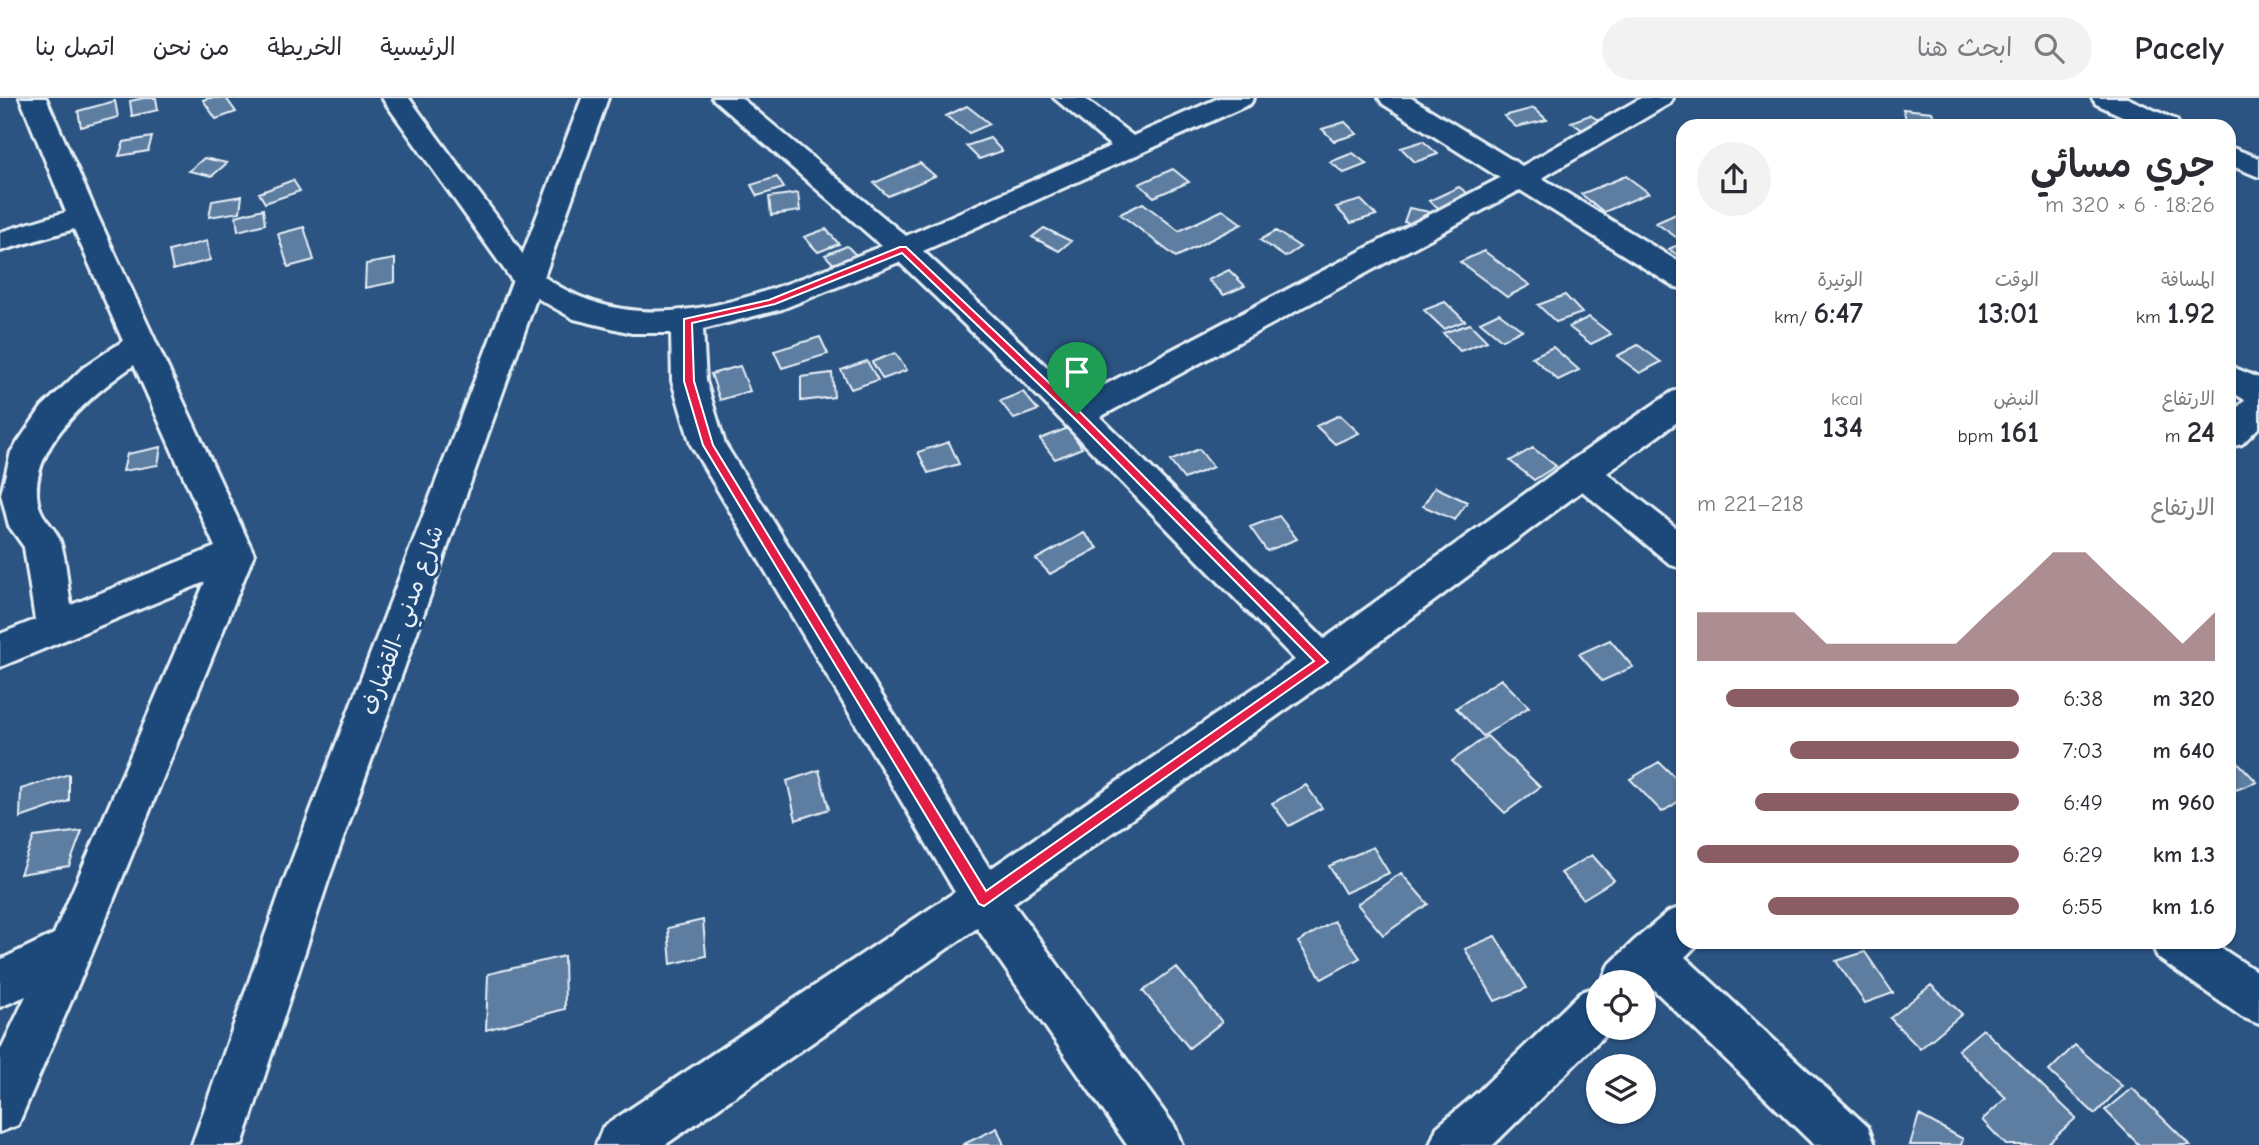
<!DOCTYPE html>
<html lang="ar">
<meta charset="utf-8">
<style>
body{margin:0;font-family:"Comic Neue","Playpen Sans Arabic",sans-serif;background:#f2f2f3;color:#2b2b33;direction:rtl;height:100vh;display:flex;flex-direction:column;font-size:26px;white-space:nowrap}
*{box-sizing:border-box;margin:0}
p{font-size:23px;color:#7c7c81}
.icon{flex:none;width:38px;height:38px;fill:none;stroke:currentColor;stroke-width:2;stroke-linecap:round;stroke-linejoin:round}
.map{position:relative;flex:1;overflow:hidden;direction:ltr}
.details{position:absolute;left:1676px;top:21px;width:560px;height:830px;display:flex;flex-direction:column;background:#fff;border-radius:21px;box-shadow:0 2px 5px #0004;direction:rtl}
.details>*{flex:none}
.buttons{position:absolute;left:1586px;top:872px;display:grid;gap:14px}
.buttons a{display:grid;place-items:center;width:70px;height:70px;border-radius:50%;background:#fff;box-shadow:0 2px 5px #0004;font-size:35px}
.pin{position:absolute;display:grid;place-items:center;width:60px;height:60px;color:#fff;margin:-72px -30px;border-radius:50% 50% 50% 0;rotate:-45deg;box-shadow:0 0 7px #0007}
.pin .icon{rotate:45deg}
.round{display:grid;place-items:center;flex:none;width:74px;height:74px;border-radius:37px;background:#f2f2f3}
.headline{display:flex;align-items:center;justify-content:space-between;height:119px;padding:0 21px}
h1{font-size:38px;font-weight:600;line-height:52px}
.metrics{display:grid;grid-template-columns:repeat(3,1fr);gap:10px;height:119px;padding:7px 21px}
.metrics div{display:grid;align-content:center}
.metrics b{font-size:30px;font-weight:600}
.metrics small{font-size:19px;font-weight:400}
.metrics p{font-size:19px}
.chart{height:196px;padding:14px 21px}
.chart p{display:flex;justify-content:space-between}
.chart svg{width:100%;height:126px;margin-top:7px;fill:#8a5d65;opacity:.7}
ul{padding:0 21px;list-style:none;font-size:23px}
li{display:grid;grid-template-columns:112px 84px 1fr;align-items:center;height:52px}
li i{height:18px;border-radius:9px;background:#8a5d65}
header{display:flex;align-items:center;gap:42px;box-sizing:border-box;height:98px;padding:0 35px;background:#fff;border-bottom:2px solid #e1e1e2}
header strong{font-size:33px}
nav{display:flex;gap:38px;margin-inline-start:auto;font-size:24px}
.search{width:490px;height:63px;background:#f2f2f3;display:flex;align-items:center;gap:18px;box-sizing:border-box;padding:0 24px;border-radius:38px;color:#7c7c81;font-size:26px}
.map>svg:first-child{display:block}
.building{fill:#5d7da1;stroke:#e8f1f8;stroke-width:2}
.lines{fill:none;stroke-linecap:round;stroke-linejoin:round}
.street-casing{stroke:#e8f1f8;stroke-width:6}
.highway-casing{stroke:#e8f1f8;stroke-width:6}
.street{fill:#1f4a7a;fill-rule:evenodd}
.highway{fill:#1f4a7a;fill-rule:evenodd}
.route{fill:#e11d48;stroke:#fff;stroke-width:2;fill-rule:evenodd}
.labels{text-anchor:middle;stroke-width:6;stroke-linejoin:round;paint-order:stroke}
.street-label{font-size:23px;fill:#e8f1f8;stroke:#1f4a7a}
</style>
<header>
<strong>Pacely</strong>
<div class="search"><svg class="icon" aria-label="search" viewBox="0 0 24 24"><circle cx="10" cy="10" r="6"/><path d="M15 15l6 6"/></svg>ابحث هنا</div>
<nav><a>الرئيسية</a><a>الخريطة</a><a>من نحن</a><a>اتصل بنا</a></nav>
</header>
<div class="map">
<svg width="2259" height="1047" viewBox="0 0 2259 1047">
<rect width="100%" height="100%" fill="#2b5482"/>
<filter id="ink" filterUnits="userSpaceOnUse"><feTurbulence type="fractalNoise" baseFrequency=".0143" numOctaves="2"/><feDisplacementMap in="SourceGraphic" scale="14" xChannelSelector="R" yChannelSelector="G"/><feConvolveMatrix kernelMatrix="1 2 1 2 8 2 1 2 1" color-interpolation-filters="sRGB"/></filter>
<g filter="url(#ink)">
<path class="building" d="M144,0h12l2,12 -26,6 -2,-15z
M208,0h18l10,14 -20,7 -13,-19z
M115,3l3,16 -37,10 -3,-16z
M967,8l23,18 -21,9 -23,-17z
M1534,10l13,12 -31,7 -12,-11z
M1903,11l29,3 5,13 -30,-3z
M1590,17l21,13 -20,8 -20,-14z
M1345,24l12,12 -23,7 -12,-12z
M152,39l-4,14 -29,5 5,-14z
M990,40l12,13 -23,8 -13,-13z
M1423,43l15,13 -23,8 -14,-14z
M1353,55l14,11 -23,9 -14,-11z
M204,60l23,5 -15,13 -23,-5z
M920,65l15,13 -47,20 -14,-13z
M1173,71l16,13 -35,15 -15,-13z
M1626,78l23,17 -45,19 -23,-18z
M777,79l7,11 -27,8 -6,-11z
M293,82l7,11 -35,12 -6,-10z
M1459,89l21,15 -30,14 -21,-15z
M798,95l2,18 -29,4 -2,-18z
M242,98l-2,16 -31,5 3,-16z
M1361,102l15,15 -25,8 -15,-16z
M1143,105l36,28 44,-21 19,14 -66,33 -56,-43z
M1409,110l26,5 -5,15 -26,-6z
M263,111l2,15 -27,7 -2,-15z
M1676,116l8,5v18l-5,2 -23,-16z
M304,129l10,33 -26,7 -10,-33z
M1044,130l27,13 -12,10 -27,-14z
M826,131l13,15 -21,8 -14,-15z
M1276,133l24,16 -15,10 -25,-17z
M207,143l3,19 -37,10 -4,-19z
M1684,144v18l-15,-11z
M847,148l15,15 -23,9 -14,-15z
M1484,153l46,34 -23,12 -47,-35z
M395,161v23l-30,6 1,-24z
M1229,172l16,16 -21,9 -16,-15z
M1565,197l17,18 -26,9 -18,-17z
M1445,204l20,19 -21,8 -20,-19z
M1499,215l23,17 -20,10 -22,-18z
M1589,219l22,17 -20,10 -22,-17z
M1470,226l17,17 -27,10 -17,-18z
M820,239l8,17 -46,14 -8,-17z
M1638,247l23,17 -21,11 -23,-17z
M1553,249l26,23 -21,10 -26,-23z
M895,255l12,17 -24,9 -11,-17z
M867,263l11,19 -27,9 -10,-19z
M740,268l10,25 -30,9 -9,-26z
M832,275l2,24 -33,4v-24z
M1023,294l15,18 -24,9 -14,-18z
M1340,317l19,18 -24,11 -19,-18z
M1068,330l14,20 -27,11 -15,-20z
M949,344l10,22 -31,9 -10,-21z
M161,349l-3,18 -35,6 4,-17z
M1533,350l23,18 -22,14 -24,-19z
M1199,351l14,18 -29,12 -14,-18z
M1435,389l32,15 -12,18 -32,-14z
M1279,418l18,23 -30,12 -17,-24z
M1084,435l14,15 -48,26 -14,-15z
M1610,542l23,27 -31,14 -23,-27z
M1501,581l28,28 -46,29 -27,-28z
M1487,638l53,51 -35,26 -53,-52z
M2230,656l27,28 -27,10z
M1659,664l25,24v12l-22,14 -32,-33z
M819,672l10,39 -33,11 -9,-39z
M69,676v27l-49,17 1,-29z
M1306,687l16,23 -33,18 -17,-23z
M82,733l-13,35 -49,8 14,-37z
M1373,749l16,26 -44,20 -16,-27z
M1592,757l22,25 -31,19 -22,-26z
M1401,775l27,31 -45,31 -26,-31z
M703,822l3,36 -35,8 -3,-36z
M1334,823l26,37 -38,21 -24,-37z
M1495,838l32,52 -32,13 -30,-52z
M1865,854l28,41 -28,10 -29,-42z
M564,858l1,53 -79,21 2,-56z
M1176,869l46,55 -33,26 -46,-57z
M1931,887l31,29 -42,35 -30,-31z
M1983,931l93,89 -30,27h-40l-24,-25 24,-22 -48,-48z
M2075,947l47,41 -27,28 -46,-43z
M2132,990l58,57h-51l-34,-35z
M1919,1017l44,24 -2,6h-51z
M997,1030l7,17h-42z"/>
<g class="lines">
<defs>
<path id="street" d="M20,0h26l52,119 156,337 -161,396 -75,175 -18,7v-81l26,-55 -26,11v-47l54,-26 151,-352 -205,85v-33l35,-14 -11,-73 -15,-21 -8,-32 10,-42 31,-45 41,-39 40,-27 -49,-112 -74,22v-19l66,-20zM134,267l81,182 -144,58c-4,-20 -4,-44 -11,-64 -6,-17 -22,-23 -23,-47 -2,-54 57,-101 97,-129z
M382,0h27c31,43 63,86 95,128 11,15 21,36 35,47 107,81 235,16 343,-27l-170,-148h29l165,138 205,-90 -57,-48h30l49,38 86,-38h35l-4,6 -327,147 157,147 420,-220 -117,-74 -4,-6h32l111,68 119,-68h32l-4,6 -127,74 142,87v24l-11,-3 -153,-96 -420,227 224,222 245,-177 103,-70 12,-4v29l-77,56 77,61v35l-13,-4 -89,-74 -246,183 -323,229 162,224 7,18h-55l-150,-217 -312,217h-69l7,-18 352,-235 -264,-447 -19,-64 -1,-48h-39l-58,-14 -58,-33zM899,164l122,117 274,281 -305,209 -265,-425 -19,-63 -3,-52 79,-20z
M2092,0h35l49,22 4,6h-36l-48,-22z
M2230,49l29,11v19l-29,-12z
M2230,268l29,12v49l-17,17 -12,3v-32l15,-15 -15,-9z
M1684,808v36h16l-15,15 183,170 7,18h-61l-162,-157 -9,9v-15h-41l6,-16 27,-26 33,-28z
M2151,844h61l47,31v51l-17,-7 -84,-59z
M1598,888v41h15l-120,118h-63l7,-18 42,-36 102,-99z"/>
<path id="highway" d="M582,0h26l-280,783 -86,264h-50l92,-264z"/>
</defs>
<use href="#street" class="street-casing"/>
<use href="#highway" class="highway-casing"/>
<use href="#street" class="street"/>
<use href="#highway" class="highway"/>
</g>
</g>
<path class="route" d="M900,149h6l174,165 248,250 -344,244 -5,-2 -276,-459 -19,-64v-62l85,-19zM902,155l171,164 241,244 -328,230 -273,-446 -19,-64 -2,-58 83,-19z"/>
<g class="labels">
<g class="street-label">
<text transform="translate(402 522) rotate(-70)" y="8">شارع مدني -القضارف</text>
</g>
</g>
</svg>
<div class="buttons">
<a><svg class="icon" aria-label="locate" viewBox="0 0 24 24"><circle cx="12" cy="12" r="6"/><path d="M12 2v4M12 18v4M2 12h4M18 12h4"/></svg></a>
<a><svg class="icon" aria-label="layers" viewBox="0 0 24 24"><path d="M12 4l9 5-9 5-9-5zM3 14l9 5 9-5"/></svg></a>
</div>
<div class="pin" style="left:1077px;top:316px;background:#1e9e55"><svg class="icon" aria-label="arrive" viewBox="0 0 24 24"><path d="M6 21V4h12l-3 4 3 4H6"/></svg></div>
<section class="details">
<div class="headline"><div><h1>جري مسائي</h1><p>18:26 · 6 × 320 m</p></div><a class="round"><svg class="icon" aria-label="share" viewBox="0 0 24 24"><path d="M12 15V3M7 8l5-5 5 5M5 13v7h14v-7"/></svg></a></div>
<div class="metrics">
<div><p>المسافة</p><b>1.92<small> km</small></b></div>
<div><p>الوقت</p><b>13:01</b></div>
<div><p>الوتيرة</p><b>6:47<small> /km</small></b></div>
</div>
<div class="metrics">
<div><p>الارتفاع</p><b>24<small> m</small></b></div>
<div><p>النبض</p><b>161<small> bpm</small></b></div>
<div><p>kcal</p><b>134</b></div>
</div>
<div class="chart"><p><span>الارتفاع</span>218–221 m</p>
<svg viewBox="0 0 160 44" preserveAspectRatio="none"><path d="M0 44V27L10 27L20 27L30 27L40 38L50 38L60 38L70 38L80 38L90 27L100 17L110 6L120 6L130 17L140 27L150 38L160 27V44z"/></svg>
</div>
<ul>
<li><b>320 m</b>6:38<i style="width:91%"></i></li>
<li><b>640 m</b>7:03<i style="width:71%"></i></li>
<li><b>960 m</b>6:49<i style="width:82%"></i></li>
<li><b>1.3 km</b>6:29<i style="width:100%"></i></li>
<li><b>1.6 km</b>6:55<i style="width:78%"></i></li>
</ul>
</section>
</div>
